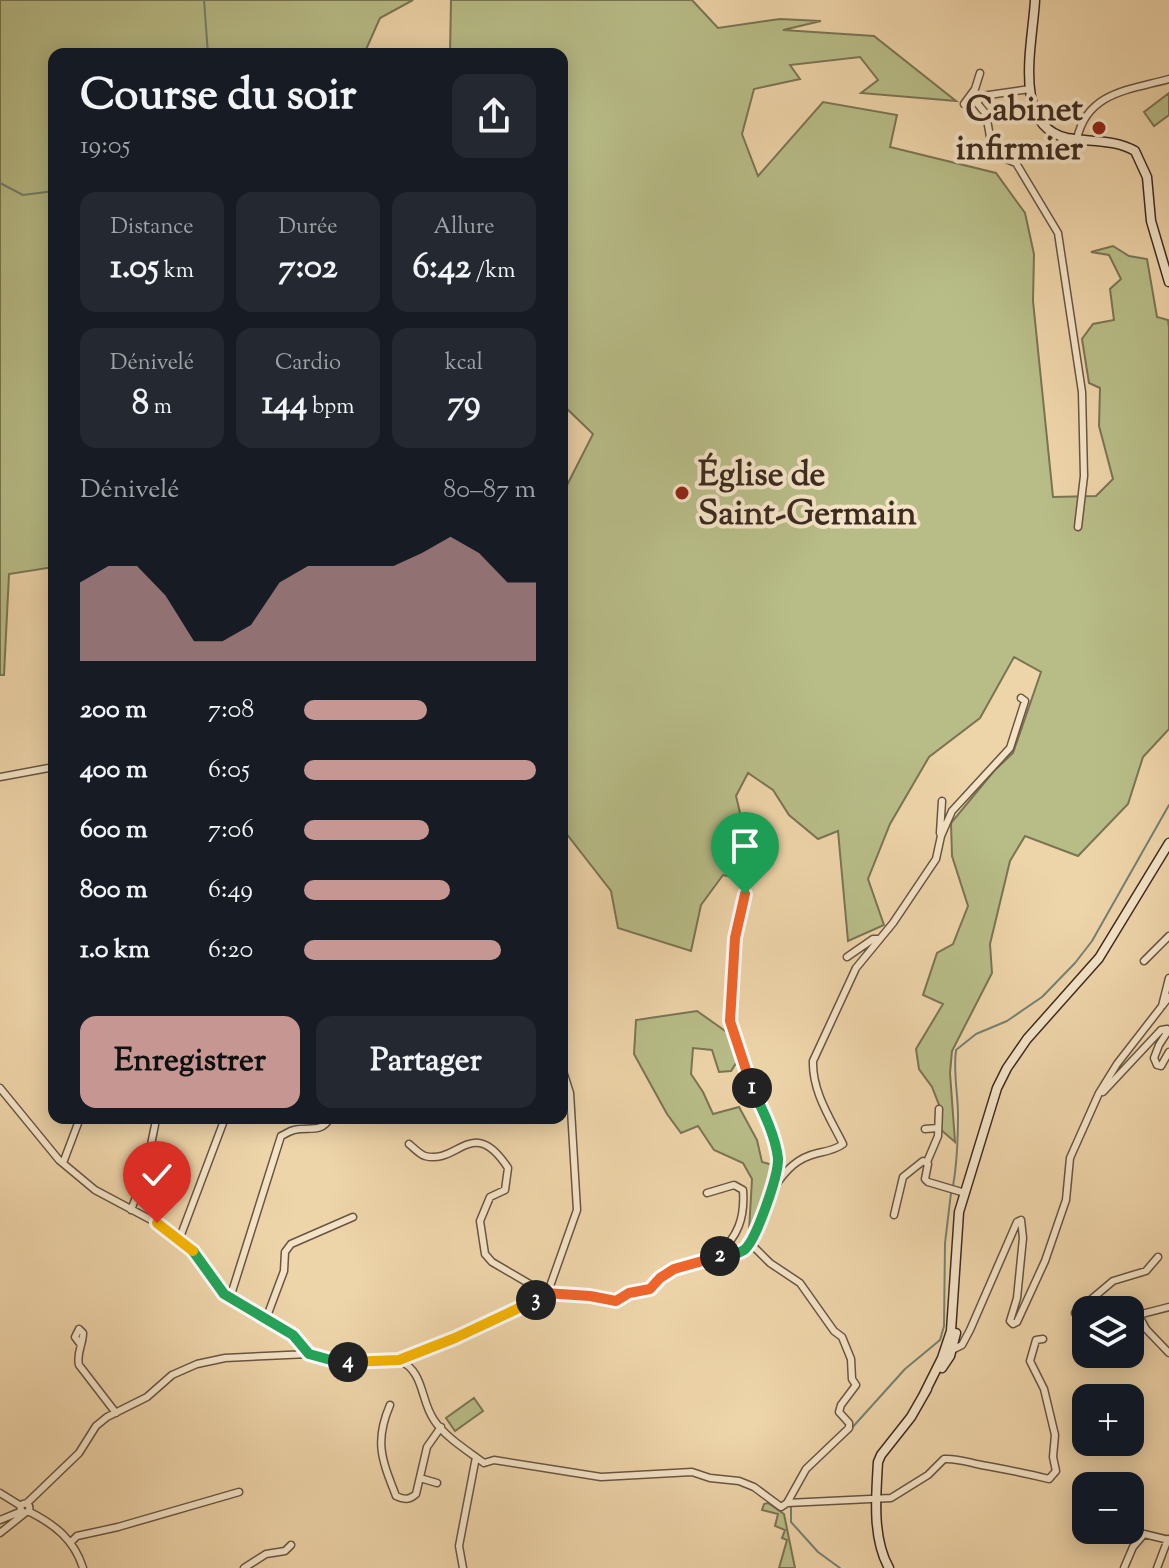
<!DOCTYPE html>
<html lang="fr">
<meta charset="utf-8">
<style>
body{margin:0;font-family:"Sorts Mill Goudy",serif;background:#242831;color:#f1f3f6;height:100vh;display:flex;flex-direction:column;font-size:30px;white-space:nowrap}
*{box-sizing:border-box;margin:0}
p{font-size:26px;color:#9ea1a6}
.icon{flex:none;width:44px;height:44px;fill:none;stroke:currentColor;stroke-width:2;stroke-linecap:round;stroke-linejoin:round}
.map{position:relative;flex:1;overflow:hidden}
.sheet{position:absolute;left:48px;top:48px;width:520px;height:1076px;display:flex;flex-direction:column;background:#171b24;border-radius:16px;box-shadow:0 4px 20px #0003}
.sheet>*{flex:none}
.fabs{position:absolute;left:1072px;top:1296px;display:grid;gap:16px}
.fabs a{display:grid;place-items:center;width:72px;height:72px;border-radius:16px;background:#171b24;box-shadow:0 4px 20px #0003;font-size:40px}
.pin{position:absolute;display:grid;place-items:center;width:68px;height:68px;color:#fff;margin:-82px -34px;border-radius:50% 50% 50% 0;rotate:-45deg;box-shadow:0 0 8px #0007}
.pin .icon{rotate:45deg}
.km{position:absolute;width:40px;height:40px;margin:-20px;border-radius:50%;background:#222;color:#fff;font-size:22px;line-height:40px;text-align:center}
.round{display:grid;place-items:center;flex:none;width:84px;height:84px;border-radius:16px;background:#242831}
.overview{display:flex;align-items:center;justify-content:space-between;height:136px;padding:0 32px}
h1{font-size:44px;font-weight:700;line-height:60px}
.stats{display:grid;grid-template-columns:repeat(3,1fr);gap:12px;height:136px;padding:8px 32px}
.stats div{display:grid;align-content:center;border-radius:16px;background:#242831;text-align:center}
.stats b{font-size:34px;font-weight:700}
.stats small{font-size:22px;font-weight:400}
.stats p{font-size:22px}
.chart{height:224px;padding:16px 32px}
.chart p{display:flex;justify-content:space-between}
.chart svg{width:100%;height:144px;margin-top:8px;fill:#c59692;opacity:.7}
.cta{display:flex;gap:16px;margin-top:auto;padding:16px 32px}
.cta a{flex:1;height:92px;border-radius:16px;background:#c59692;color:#111;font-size:32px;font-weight:700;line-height:92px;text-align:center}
.cta a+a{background:#242831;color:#f1f3f6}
ul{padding:0 32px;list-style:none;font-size:26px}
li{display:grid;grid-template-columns:128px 96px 1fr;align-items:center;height:60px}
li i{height:20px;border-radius:10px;background:#c59692}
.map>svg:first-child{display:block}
.green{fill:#b8bd88;stroke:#7a7454;stroke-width:2}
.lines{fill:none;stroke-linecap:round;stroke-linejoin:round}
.stream{stroke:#748070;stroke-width:2}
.street-casing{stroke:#685542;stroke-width:9}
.secondary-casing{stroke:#3c2b20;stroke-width:11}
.street{stroke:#f4e3c7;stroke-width:6}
.secondary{stroke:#f4e3c7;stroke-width:8}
.split-1-casing{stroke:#fff;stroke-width:16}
.split-2-casing{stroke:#fff;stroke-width:16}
.split-3-casing{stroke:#fff;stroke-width:16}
.split-4-casing{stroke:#fff;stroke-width:16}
.split-5-casing{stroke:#fff;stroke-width:16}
.split-6-casing{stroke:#fff;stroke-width:16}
.split-1{stroke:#f0652b;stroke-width:10}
.split-2{stroke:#22a559;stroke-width:10}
.split-3{stroke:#f0652b;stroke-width:10}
.split-4{stroke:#f5b400;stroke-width:10}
.split-5{stroke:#22a559;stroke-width:10}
.split-6{stroke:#f5b400;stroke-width:10}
.poi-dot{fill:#8f2418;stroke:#f4e3c7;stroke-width:3}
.labels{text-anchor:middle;stroke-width:8;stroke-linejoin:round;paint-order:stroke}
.poi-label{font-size:34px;font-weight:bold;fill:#3c2b20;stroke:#f4e3c7;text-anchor:end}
</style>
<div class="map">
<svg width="1169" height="1568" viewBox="0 0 1169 1568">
<rect width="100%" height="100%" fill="#eed4a9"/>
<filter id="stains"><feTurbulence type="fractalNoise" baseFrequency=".0025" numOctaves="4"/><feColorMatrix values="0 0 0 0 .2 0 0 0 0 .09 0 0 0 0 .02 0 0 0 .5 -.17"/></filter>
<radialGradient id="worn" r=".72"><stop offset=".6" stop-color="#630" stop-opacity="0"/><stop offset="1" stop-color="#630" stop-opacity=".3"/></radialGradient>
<path class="green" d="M0,0h413l-33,18 -16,36h-310v513l-45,7 -5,101h-4z
M451,0h241l26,28 62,-9 41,2 -38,9 91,6 82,65 -95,-8 17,-13 -18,-23 -70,8 10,14 -46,10 -12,45 16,42 65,-74 74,13 -7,32 106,26 29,40 9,41 -1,47 20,196 43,-1 17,-17 -14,-53 1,-38 -11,-5 -7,-44 11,-15 21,-4 -4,-31 11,-10 -12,-24 -18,-3 22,-6 16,10 18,3 10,58 11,3 1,8v401l-26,28 -15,47 -50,52 -53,-20 -15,25 -20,83 2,29 -40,78 -2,22 5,69 -15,-13 1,-19 -9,-23 -13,-18 -3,-20 27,-45 -20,-9 14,-42 16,-9 15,-38 -16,-50 -1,-33 43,-52 19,-18 28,-81 -27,-15 -34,61 -51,39 -39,67 -22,55 16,46 -36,16 -10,-110 -20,8 -29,-24 -16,-25 -25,-17 -12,23 7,29 -5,53 -15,-3 -22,30 -10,46 -73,-23 -7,-37 -49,-63v-333l31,-61 -31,-30v-350h-112z
M1169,93v22l-15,11 -10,-14z
M697,1011l34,24 7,25 -7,11 -12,1 -7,-22 -19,-2 -2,26 12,18 10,22 26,-7 18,33 5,22 11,3 -2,21 -22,45 3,-52 -9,-16 -29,-13 -16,-24 -17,7 -14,-19 -33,-60 2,-34z
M474,1398l9,13 -28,20 -9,-13z
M768,1503l16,11 11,54h-16l8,-28 -5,-2 3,-8 -10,-4 3,-12 -16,-4 2,-6z"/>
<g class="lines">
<path class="stream" d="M204,0l4,54
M0,183l23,12 31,-4
M953,1186c4,-23 5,-47 5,-71 0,-22 -5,-42 -2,-65l20,-16 31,-13 35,-24 33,-34 17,-22 77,-136
M841,1440l64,-71 35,-29 4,-14 1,-83 6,-50
M791,1504v18l27,30 22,16"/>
<defs>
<path id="street" d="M1030,89l-48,7 -5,7 9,11 6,34 4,7 20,8 42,70 24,159 2,84 -6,51
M964,104l11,-15 5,-16
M1077,139c10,-47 52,-49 92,-60
M0,777l54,-10
M940,833l2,-32
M847,957l26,-18h5
M1144,961l25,-25
M1162,1006l7,-28
M0,1088l59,72 36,30 62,33 32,25 10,8 3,11 22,27 69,41 16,19 29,8 61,-2c26,12 21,40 35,60 11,17 34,31 50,43l10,-3 107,17 91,-5 18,6 29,3 15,6 27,20 6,-4 104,-5 37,-23 16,-16c16,-1 28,5 43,7 22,4 42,8 62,13l7,-8 -3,-14 2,-22 -11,-46 -14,-28 6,-21 7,-1
M1103,1092l58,-62 6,-1 1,2 -9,14 -5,13 3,7 4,1 8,-14
M925,1129l13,-1
M409,1144c5,4 10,10 16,12 33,9 48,-42 83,12l-3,22 -15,7 -10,24 5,33 7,8 53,31 45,3 26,5 13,-8 21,-4 10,-11 14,-9 32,-11 29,-3 12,-7h8l15,15 30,20 34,48 8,6 9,22 1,20 4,6 -15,20 -2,7 10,11v5l-43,41 -19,34
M927,1162l11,-26 1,-27
M63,1163l17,-45
M775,1186c12,-17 22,-28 43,-33 9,-2 17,-3 25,-9 -13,-26 -31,-53 -30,-83l43,-93 37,-45 43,-64 5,-23 11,-25 58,-63 15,-47 -4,-3
M707,1193l27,-8 9,5c2,28 -5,47 -26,65
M131,1210l14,-36 10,-49
M894,1215l9,-38 20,-16 5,3 -3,15 3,3 37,11
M179,1240l46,-122
M747,1248l28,-62 3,-21 -6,-29 -27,-64 -15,-51v-23l5,-36v-24l10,-44 4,-51 -1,-19
M230,1298l51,-162c5,-2 8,-5 13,-6 14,-4 27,4 36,-12
M1075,1313l38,-32 33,-10 12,-14
M1139,1316l7,13 23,24
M1130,1317l39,-10
M266,1319l18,-48 1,-19 6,-8 62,-27
M81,1345l-6,-8 4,-8 4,4c0,12 -7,20 -4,32l37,48
M952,1350l10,-5 8,-15 47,-108 4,-2 2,18 -6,60 -7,23 3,3 4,-2 28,-61 21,-61 4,-42 29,-65 18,-29 52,-67
M401,1360l54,-22 80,-37 14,-12 28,-79 -7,-117 -8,-25
M390,1405c-16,37 -8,55 6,91 9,4 13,4 20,-2l11,-47 14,-20
M420,1478l17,5
M0,1493l21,13
M20.5 1508a4.5 4.5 0 1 1 9 0a4.5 4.5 0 1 1-9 0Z
M26,1504l53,-51 17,-27 11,-9 40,-20 25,-22 25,-11 28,-6 84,-4
M28,1511c26,13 46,28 55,57
M0,1520l22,-9
M0,1533l25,-20
M70,1543l7,-7 41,-9 121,-35
M244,1568l22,-14 19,-3 6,-6
M463,1568l-4,-22 17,-89
M1124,1568l9,-21 11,-13 25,6
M1157,1568l11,-29"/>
<path id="secondary" d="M1035,0c-2,42 -24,126 32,138 22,4 48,1 68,13l12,26 4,44 18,61
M942,1368l8,-12 6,-23
M924,1394l18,-36 9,-27 8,-119 38,-124 10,-20 20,-29 72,-81 70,-115
M889,1568c-17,-30 -13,-72 -11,-106l3,-7 30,-38 16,-28"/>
</defs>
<use href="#street" class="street-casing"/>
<use href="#secondary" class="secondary-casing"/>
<use href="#street" class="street"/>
<use href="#secondary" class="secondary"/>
</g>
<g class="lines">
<defs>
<path id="split-1" d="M745,894l-10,44 -5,83 22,67"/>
<path id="split-2" d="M720,1256c9,-1 16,-1 24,-6 12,-9 35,-76 34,-92 -3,-24 -16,-49 -26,-70"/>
<path id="split-3" d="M536,1300l9,-7 45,3 26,5 13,-8 21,-4 10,-11 14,-9 46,-13"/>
<path id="split-4" d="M348,1362l51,-2 56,-22 81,-38"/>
<path id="split-5" d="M193,1251l31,43 69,41 16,19 29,8h10"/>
<path id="split-6" d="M157,1223l36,28"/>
</defs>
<use href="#split-1" class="split-1-casing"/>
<use href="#split-2" class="split-2-casing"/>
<use href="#split-3" class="split-3-casing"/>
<use href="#split-4" class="split-4-casing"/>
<use href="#split-5" class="split-5-casing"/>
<use href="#split-6" class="split-6-casing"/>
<use href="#split-1" class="split-1"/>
<use href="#split-2" class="split-2"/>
<use href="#split-3" class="split-3"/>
<use href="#split-4" class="split-4"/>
<use href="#split-5" class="split-5"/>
<use href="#split-6" class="split-6"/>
</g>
<g class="poi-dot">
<circle cx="1099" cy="128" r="8"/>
<circle cx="682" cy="493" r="8"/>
</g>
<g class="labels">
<g class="poi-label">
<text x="1083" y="120">Cabinet<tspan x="1083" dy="39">infirmier</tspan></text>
<text x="698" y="485" text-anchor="start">Église de<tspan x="698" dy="39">Saint-Germain</tspan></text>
</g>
</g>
<rect width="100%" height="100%" filter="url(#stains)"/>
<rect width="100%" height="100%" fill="url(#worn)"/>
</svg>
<div class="fabs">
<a><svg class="icon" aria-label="layers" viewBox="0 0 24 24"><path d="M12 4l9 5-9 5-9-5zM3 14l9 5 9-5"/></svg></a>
<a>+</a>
<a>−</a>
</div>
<div class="pin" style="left:745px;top:894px;background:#1e9e55"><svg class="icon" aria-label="arrive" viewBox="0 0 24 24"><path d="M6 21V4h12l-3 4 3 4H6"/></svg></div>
<div class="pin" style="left:157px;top:1223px;background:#d93025"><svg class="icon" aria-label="check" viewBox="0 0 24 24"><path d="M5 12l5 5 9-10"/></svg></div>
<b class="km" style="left:752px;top:1088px">1</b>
<b class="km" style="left:720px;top:1256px">2</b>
<b class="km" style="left:536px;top:1300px">3</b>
<b class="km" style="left:348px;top:1362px">4</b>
<section class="sheet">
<div class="overview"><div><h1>Course du soir</h1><p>19:05</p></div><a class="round"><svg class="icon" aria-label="share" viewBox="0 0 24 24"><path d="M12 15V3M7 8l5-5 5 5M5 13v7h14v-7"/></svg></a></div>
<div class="stats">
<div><p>Distance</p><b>1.05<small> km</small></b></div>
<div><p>Durée</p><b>7:02</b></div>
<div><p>Allure</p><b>6:42<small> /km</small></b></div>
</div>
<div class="stats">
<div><p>Dénivelé</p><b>8<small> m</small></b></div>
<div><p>Cardio</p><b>144<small> bpm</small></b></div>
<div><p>kcal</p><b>79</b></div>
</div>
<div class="chart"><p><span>Dénivelé</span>80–87 m</p>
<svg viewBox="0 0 160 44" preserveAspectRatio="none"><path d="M0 44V20L10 15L20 15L30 24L40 38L50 38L60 33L70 20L80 15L90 15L100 15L110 15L120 11L130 6L140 11L150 20L160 20V44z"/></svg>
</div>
<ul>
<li><b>200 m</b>7:08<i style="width:53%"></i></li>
<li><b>400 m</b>6:05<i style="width:100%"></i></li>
<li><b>600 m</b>7:06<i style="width:54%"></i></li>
<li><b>800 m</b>6:49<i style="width:63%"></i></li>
<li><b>1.0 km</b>6:20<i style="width:85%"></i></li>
</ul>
<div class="cta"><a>Enregistrer</a><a>Partager</a></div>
</section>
</div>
